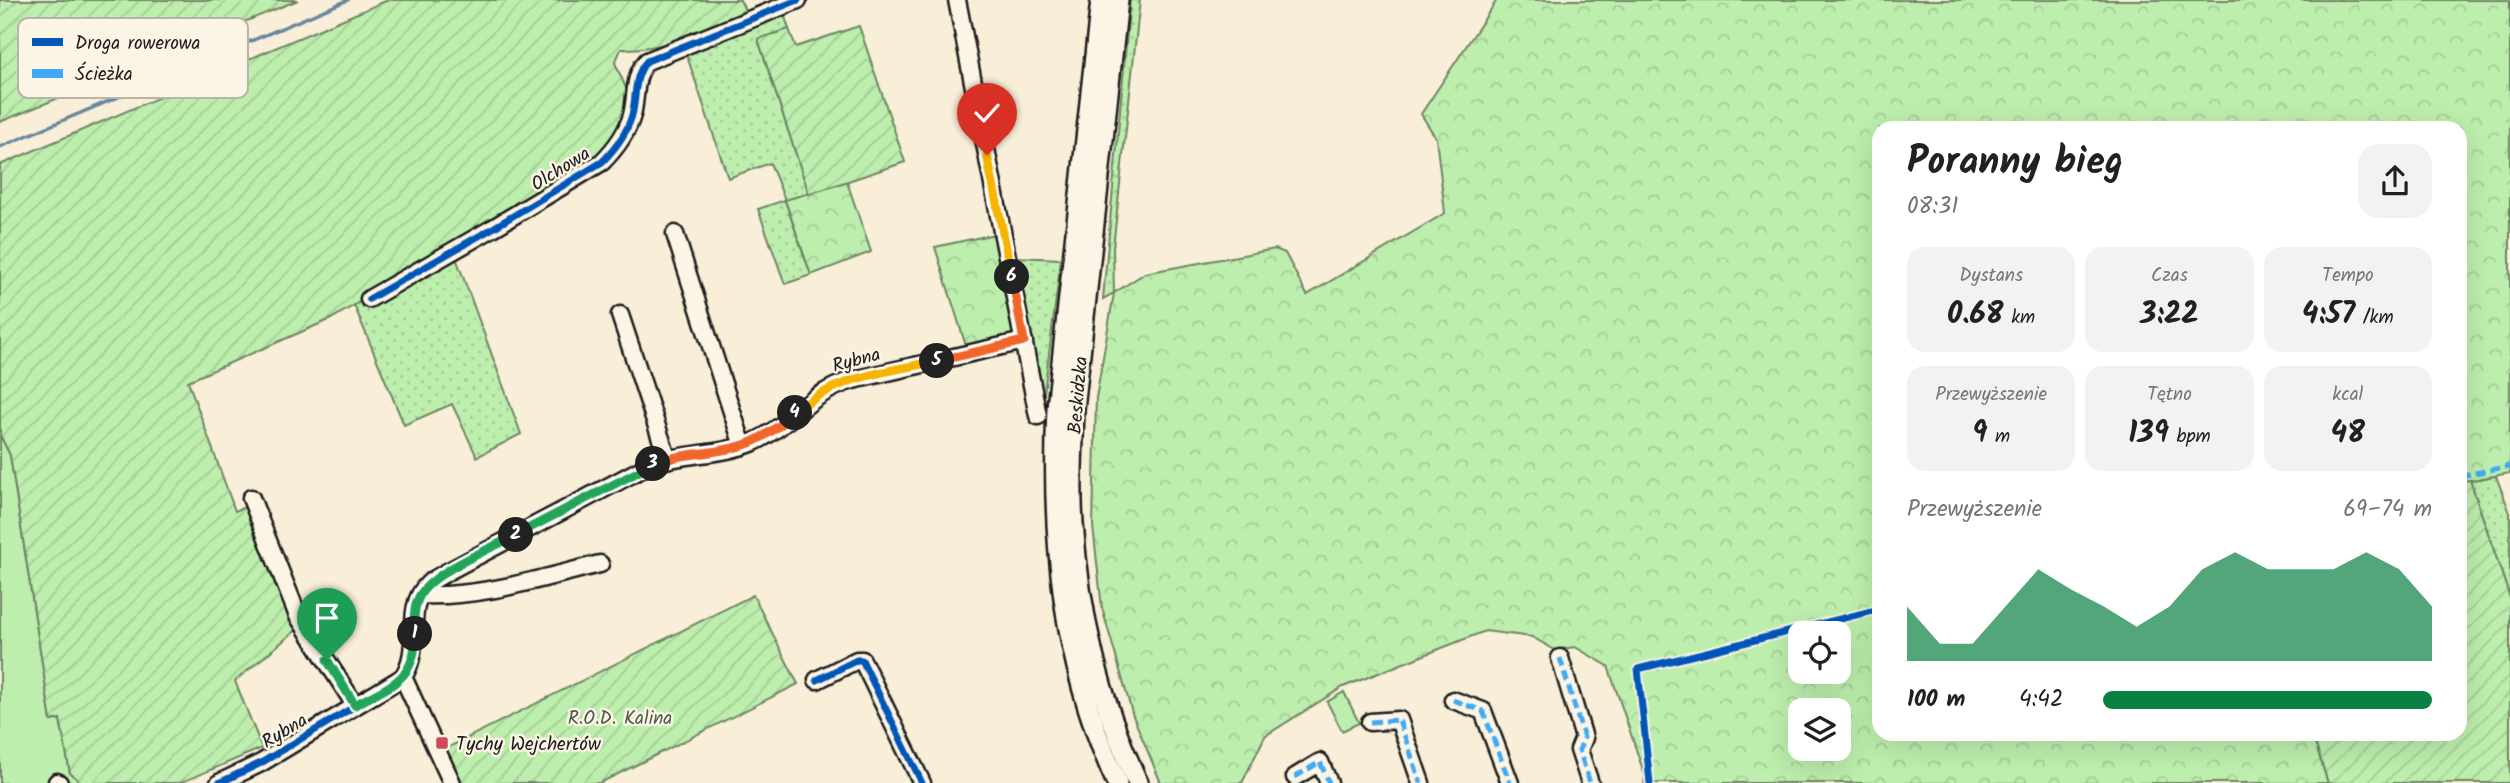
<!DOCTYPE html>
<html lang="pl">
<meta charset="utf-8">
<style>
body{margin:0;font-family:Kalam,sans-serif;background:#f2f2f2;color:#202124;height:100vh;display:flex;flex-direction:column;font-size:26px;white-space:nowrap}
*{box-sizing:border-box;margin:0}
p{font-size:23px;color:#757577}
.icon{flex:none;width:38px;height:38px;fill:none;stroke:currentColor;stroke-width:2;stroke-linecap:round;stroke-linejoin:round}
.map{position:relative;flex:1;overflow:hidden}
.drawer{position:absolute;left:1872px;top:121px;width:595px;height:620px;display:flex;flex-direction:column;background:#fff;border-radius:21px;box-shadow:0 7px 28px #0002}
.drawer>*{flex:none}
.fabs{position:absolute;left:1788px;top:621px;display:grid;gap:14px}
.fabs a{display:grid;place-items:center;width:63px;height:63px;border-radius:14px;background:#fff;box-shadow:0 7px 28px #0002;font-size:35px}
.pin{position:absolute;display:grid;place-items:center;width:60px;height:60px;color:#fff;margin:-72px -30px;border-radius:50% 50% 50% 0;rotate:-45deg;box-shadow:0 0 7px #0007}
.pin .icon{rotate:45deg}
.km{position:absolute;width:35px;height:35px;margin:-18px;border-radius:50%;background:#222;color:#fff;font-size:19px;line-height:35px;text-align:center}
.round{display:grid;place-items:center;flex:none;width:74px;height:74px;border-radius:21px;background:#f2f2f2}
.headline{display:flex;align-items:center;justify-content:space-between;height:119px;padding:0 35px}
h1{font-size:38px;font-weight:700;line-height:52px}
.figures{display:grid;grid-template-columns:repeat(3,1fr);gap:10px;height:119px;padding:7px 35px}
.figures div{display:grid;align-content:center;border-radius:18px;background:#f2f2f2;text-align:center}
.figures b{font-size:30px;font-weight:700}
.figures small{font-size:19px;font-weight:400}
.figures p{font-size:19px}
.chart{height:196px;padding:14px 35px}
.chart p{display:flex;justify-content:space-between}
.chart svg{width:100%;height:126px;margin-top:7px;fill:#0b8043;opacity:.7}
ul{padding:0 35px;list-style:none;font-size:23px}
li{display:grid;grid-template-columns:112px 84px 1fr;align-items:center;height:52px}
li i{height:18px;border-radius:9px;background:#0b8043}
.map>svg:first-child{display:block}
.grass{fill:url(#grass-dots);stroke:#6c8564;stroke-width:2}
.forest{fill:url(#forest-crowns);stroke:#6c8564;stroke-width:2;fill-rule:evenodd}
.park{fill:#bdeead;stroke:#6c8564;stroke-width:2}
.garden{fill:url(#garden-furrows);stroke:#6c8564;stroke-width:2}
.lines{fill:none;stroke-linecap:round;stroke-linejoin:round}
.stream{stroke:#66879f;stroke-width:3.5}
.minor-casing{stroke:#1c1c1c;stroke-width:21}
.major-casing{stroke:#1c1c1c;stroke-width:24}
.minor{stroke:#fcf5e5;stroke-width:16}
.major{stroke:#fcf5e5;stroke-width:19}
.quiet{stroke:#3fa9f5;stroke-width:5;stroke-dasharray:10 5;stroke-linecap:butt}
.cycleway-casing{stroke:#fcf5e5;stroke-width:11}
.cycleway{stroke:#0057b8;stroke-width:7}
.split-1-casing{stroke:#fff;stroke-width:14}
.split-2-casing{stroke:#fff;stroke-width:14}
.split-3-casing{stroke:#fff;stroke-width:14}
.split-4-casing{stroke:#fff;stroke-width:14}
.split-5-casing{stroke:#fff;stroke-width:14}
.split-6-casing{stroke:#fff;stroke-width:14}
.split-7-casing{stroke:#fff;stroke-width:14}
.split-1{stroke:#22a559;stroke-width:9}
.split-2{stroke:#22a559;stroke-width:9}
.split-3{stroke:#22a559;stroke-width:9}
.split-4{stroke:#f0652b;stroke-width:9}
.split-5{stroke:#f5b400;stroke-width:9}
.split-6{stroke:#f0652b;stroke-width:9}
.split-7{stroke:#f5b400;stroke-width:9}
.poi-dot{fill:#d1495b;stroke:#fcf5e5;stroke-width:2.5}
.labels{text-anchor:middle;stroke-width:5;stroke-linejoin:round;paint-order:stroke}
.street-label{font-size:19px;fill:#1c1c1c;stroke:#fcf5e5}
.park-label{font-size:19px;fill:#4c5b48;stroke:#fcf5e5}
.poi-label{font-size:19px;fill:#1c1c1c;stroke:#fcf5e5;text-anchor:start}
.key{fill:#fcf5e5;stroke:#b9b4a9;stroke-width:2}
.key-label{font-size:19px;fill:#1c1c1c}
</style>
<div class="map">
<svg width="2510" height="783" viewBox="0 0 2510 783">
<defs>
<pattern id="grass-dots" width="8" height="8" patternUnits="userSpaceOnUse" patternTransform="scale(1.75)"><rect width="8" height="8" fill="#bdeead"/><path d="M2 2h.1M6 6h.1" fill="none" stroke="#a2cc94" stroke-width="1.8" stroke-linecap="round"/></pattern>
<pattern id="forest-crowns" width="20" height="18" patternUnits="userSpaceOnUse" patternTransform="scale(1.75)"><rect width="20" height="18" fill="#bdeead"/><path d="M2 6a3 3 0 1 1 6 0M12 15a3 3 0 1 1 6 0" fill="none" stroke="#a2cc94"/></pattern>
<pattern id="garden-furrows" width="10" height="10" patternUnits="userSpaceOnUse" patternTransform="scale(1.75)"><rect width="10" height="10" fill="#bdeead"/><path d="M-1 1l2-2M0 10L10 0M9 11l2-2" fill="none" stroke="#a2cc94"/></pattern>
</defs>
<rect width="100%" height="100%" fill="#f9eed8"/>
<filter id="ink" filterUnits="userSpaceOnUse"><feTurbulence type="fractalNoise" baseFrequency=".0143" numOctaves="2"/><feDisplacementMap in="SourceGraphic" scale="14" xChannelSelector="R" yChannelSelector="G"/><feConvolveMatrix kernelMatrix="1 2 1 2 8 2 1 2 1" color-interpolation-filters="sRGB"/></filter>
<g filter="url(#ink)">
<path class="grass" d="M1130,0h10l-27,248 1,45 -11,6z
M783,11l6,18 -31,10 51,155 -24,7 26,74 -26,9 -27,-75 27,-9 -15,-37 -42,15 -42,-125z
M455,245v10l66,179 -44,23 -25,-53 -48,21 -50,-120z
M1015,257l46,2 -18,142z
M2496,476l14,37v85l-40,-118z"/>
<path class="forest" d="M1497,0h1013v473l-49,9 -1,-354h-580v605h432l16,50h-684l1,-7 -37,-110 -33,-19 -20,3 -23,-13 -47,-6 -142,56 -78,49 -23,47h-81l-28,-67 -31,-108 -9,-82 3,-128 18,-105 31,-20 130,-24 10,4 22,42 138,-82 -9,-75 -15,-24zM1801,634h38v38h-38zM1801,710h38v39h-38z
M847,182l24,70 -60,23 -26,-75z
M995,234l21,101 -50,11 -31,-99z"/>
<path class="park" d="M0,435l10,20 41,266 9,-2 10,54 12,10h-82z
M1344,692l15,31 -17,8 -15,-29z"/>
<path class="garden" d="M0,0h298l-298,122z
M388,0h352l7,14c-41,17 -81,36 -126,35l-6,14 14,32 -1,12 -10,25 -16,21 -37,26 -234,140 -143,62 47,130 15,-6 50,122 -65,54 27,67 -82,35h-98l-12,-10 -10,-54 -9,2 -41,-266 -10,-20v-270z
M859,26l46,136 -96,32 -51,-155 31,-10 7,18z
M2470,480l40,118v185h-182l-16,-50h148v-251z
M753,595l45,89 -198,99h-141l-16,-33z"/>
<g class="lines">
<path class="stream" d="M0,147l348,-147"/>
<defs>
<path id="minor" d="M957,0l81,416
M675,234l68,212
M369,299l124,-71 109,-66c13,-13 25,-29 30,-47 5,-19 1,-39 15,-54l151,-61
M620,315l45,136 1,8
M251,498l47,118 57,89
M420,595c61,3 121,-17 180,-31
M1560,658l24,80 -5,12 11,33
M403,677l49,106
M817,680l40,-20h5l60,123
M1453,700l30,11 27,72
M1370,722l29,-2 22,63
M1295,777l25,-15 9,21
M57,782l2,1
M219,783l42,-20 142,-86c20,-30 0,-69 25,-93 5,-5 13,-8 19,-12l202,-107c34,-13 72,-9 105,-23 39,-18 54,-49 99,-62l171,-39"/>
<path id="major" d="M1101,0l-44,408c-6,129 5,256 60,375
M1118,0l-44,410c-1,38 -4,76 -1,113 6,89 27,179 65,260"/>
</defs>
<use href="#minor" class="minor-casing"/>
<use href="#major" class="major-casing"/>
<use href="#minor" class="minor"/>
<use href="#major" class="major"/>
<path class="quiet" d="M2460,476l50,-10
M1560,658l24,80 -5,12 11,33
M1453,700l30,11 27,72
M1370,722l29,-2 22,63
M1295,777l25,-15 9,21"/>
<defs>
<path id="cycleway" d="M369,299l124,-71 109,-66c13,-13 25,-29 30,-47 5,-19 1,-39 15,-54l151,-61
M817,680l40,-20h5l60,123
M219,783l42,-20 142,-86c20,-30 0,-69 25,-93 5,-5 13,-8 19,-12l202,-107c34,-13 72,-9 105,-23 39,-18 54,-49 99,-62l171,-39
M1650,783l-12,-114 242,-60"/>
</defs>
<use href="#cycleway" class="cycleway-casing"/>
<use href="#cycleway" class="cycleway"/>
</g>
</g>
<g class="lines" filter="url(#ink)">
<defs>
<path id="split-1" d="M327,660l28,45c34,-19 62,-25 60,-71"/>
<path id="split-2" d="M415,634c-1,-13 -2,-25 4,-37 12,-25 72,-48 97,-62"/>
<path id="split-3" d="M516,535l137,-71"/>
<path id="split-4" d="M653,464c29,-12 61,-9 91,-19 19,-6 36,-19 51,-32"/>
<path id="split-5" d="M795,413c40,-37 91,-41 142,-52"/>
<path id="split-6" d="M937,361l87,-20 -12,-64"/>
<path id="split-7" d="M987,155l25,122"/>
</defs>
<use href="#split-1" class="split-1-casing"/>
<use href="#split-2" class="split-2-casing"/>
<use href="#split-3" class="split-3-casing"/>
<use href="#split-4" class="split-4-casing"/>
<use href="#split-5" class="split-5-casing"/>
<use href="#split-6" class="split-6-casing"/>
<use href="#split-7" class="split-7-casing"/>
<use href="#split-1" class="split-1"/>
<use href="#split-2" class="split-2"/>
<use href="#split-3" class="split-3"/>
<use href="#split-4" class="split-4"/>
<use href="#split-5" class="split-5"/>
<use href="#split-6" class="split-6"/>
<use href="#split-7" class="split-7"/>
</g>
<rect class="poi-dot" x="435" y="736" width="14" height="14" rx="3.5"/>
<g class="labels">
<g class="street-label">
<text transform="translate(560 168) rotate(-32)" y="7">Olchowa</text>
<text transform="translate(856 359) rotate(-15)" y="7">Rybna</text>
<text transform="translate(1077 395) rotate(-85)" y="7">Beskidzka</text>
<text transform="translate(284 730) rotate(-31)" y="7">Rybna</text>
</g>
<g class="park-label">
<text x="620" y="724">R.O.D. Kalina</text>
</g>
<g class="poi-label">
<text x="456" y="750">Tychy Wejchertów</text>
</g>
</g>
<rect x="18" y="18" width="230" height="80" rx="10" class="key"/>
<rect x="32" y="38" width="31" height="8" fill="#0057b8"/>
<rect x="32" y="69" width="31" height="9" fill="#3fa9f5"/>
<g class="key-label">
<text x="75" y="49">Droga rowerowa</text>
<text x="75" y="80">Ścieżka</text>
</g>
</svg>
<div class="fabs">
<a><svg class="icon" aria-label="locate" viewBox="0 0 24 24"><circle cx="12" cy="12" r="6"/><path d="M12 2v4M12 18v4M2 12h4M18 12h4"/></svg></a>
<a><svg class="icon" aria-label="layers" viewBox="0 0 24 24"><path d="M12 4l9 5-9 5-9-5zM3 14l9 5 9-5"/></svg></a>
</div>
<div class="pin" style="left:327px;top:660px;background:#1e9e55"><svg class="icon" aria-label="arrive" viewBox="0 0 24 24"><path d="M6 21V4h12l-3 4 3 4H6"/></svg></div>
<div class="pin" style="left:987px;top:155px;background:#d93025"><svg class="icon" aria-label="check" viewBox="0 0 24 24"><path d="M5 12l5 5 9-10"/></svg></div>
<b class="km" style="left:415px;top:634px">1</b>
<b class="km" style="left:516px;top:535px">2</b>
<b class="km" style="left:653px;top:464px">3</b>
<b class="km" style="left:795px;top:413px">4</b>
<b class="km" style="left:937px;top:361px">5</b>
<b class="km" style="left:1012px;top:277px">6</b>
<section class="drawer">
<div class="headline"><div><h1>Poranny bieg</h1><p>08:31</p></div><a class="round"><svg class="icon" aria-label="share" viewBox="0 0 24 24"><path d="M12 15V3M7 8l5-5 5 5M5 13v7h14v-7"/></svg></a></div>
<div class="figures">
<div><p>Dystans</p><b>0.68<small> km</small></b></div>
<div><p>Czas</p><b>3:22</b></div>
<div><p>Tempo</p><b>4:57<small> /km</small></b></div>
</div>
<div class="figures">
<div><p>Przewyższenie</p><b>9<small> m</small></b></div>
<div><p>Tętno</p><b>139<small> bpm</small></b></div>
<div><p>kcal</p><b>48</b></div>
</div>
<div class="chart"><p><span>Przewyższenie</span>69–74 m</p>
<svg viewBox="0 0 160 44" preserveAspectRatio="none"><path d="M0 44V25L10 38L20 38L30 25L40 12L50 19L60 25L70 32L80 25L90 12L100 6L110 12L120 12L130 12L140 6L150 12L160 25V44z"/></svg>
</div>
<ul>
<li><b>100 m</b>4:42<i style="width:100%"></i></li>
</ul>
</section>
</div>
